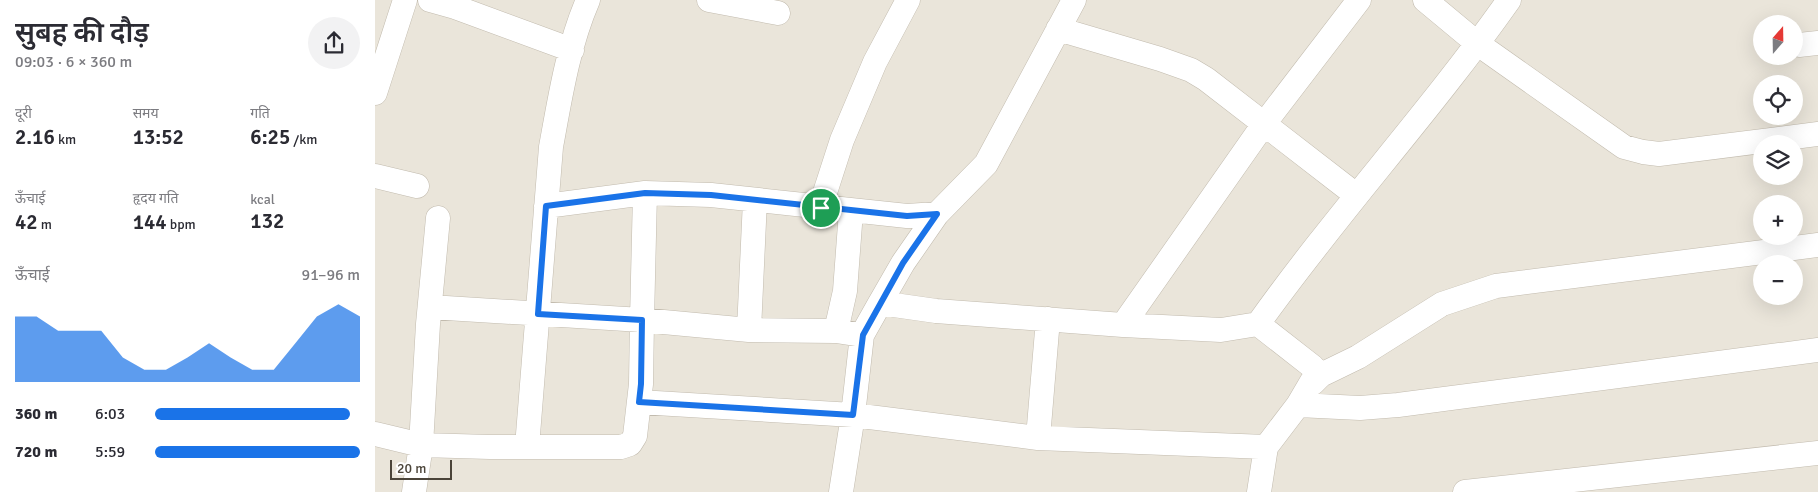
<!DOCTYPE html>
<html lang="hi">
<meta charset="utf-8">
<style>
body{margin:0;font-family:Signika,"Noto Sans Devanagari",sans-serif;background:#f2f2f3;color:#2b2b33;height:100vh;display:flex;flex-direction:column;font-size:19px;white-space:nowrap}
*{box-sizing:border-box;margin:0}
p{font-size:16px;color:#7c7c81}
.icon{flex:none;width:28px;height:28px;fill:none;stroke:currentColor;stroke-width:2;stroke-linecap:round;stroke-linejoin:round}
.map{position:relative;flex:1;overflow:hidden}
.sheet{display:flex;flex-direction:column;background:#fff;width:375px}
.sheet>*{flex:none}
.needle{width:32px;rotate:20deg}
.controls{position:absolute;left:1378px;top:15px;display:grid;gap:10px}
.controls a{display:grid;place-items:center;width:50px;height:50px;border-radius:50%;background:#fff;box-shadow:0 5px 20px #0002;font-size:25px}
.scale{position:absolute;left:15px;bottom:12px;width:62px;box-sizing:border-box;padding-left:5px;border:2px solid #4b4439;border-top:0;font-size:14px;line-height:18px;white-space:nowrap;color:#4b4439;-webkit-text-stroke:4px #fff;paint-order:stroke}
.pin{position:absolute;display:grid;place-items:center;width:42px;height:42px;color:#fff;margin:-21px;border:2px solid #fff;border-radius:50%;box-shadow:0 1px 5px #0007}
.round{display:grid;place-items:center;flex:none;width:52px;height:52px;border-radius:26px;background:#f2f2f3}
.overview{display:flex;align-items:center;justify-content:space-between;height:85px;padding:0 15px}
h1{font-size:28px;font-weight:600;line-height:38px}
.figures{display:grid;grid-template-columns:repeat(3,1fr);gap:8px;height:85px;padding:5px 15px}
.figures div{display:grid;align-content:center}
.figures b{font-size:21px;font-weight:600}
.figures small{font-size:14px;font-weight:400}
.figures p{font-size:14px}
.chart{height:140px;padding:10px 15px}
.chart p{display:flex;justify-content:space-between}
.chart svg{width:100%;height:90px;margin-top:5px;fill:#1a73e8;opacity:.7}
ul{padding:0 15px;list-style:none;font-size:16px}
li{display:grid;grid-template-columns:80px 60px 1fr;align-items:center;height:38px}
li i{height:12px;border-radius:6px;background:#1a73e8}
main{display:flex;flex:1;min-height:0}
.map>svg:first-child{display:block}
.residential{fill:#eae5da;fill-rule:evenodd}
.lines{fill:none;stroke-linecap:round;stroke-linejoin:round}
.street-casing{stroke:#c2bbae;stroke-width:25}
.street{stroke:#fff;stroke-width:24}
.route-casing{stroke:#fff;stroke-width:10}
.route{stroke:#1a73e8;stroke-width:6}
</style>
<main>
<section class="sheet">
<div class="overview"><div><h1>सुबह की दौड़</h1><p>09:03 · 6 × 360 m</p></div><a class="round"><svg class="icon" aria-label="share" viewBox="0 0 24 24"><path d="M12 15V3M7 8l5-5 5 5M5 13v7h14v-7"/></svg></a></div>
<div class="figures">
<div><p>दूरी</p><b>2.16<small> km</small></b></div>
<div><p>समय</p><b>13:52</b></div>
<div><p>गति</p><b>6:25<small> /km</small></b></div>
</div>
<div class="figures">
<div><p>ऊँचाई</p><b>42<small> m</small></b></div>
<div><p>हृदय गति</p><b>144<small> bpm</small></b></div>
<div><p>kcal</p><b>132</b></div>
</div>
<div class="chart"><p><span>ऊँचाई</span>91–96 m</p>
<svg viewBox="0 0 160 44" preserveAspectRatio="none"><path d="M0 44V12L10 12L20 19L30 19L40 19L50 32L60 38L70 38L80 32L90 25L100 32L110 38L120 38L130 25L140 12L150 6L160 12V44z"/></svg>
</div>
<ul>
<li><b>360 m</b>6:03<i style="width:95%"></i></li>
<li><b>720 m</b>5:59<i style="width:100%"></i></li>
</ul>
</section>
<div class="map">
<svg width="1443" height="492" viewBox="0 0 1443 492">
<rect width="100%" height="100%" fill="#f6f3ec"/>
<path class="residential" d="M0,0h1443v492h-1443zM1386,24h33v32h-33zM1386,84h33v32h-33zM1386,144h33v32h-33zM1386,204h33v32h-33zM1386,264h33v32h-33z"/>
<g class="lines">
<defs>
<path id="street" d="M55,0l25,7 117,43
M334,0l69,13
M1050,0l53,44 146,103 19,5 16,2 159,-20
M683,29l102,30 31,11 15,9 150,116
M1424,45l19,-2
M0,93l30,-93
M0,176l42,10
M171,206l99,-13
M445,208l22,-68 33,-78 33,-62
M505,303l23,-40 34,-49 49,-50 88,-164
M55,307l212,13 3,-127 66,2 196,21 30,-2
M883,324l55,43 2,9 -17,29 -32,42 -7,45
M748,325l141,-201 95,-124
M374,330l6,-130
M461,331l9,-40 6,-80
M938,383l8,-8 37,-18 84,-53 54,-18 322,-41
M264,402l214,13 185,23 228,9
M923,405l62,3 38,-3 420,-55
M0,434l46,11 69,2h131l9,-3 5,-8 6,-52 1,-64 107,10 87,1 26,4
M663,438l10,-119
M152,447l24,-300c9,-49 17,-101 37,-147
M39,492l7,-47 7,-121 10,-106
M466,492l12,-77 9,-80 18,-32 56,8 187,14 98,5 37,-6c79,-111 172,-212 251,-324
M1090,492l353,-39"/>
</defs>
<use href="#street" class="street-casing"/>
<use href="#street" class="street"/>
</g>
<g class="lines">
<defs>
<path id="route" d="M270,193l66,2 196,21 30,-2 -34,49 -40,72 -10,80 -214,-13 2,-18 1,-64 -104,-6 8,-108z"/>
</defs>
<use href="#route" class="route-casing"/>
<use href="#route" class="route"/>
</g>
</svg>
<div class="controls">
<a><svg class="needle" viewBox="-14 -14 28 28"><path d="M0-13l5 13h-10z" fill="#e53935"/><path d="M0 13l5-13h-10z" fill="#7c7c81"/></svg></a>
<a><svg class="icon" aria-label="locate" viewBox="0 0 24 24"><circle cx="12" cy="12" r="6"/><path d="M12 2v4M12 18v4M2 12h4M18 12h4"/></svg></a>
<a><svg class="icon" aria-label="layers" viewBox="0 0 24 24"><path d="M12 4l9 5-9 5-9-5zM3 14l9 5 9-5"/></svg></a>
<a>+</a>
<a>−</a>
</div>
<div class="scale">20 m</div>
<div class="pin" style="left:446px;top:208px;background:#1e9e55"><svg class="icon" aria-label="arrive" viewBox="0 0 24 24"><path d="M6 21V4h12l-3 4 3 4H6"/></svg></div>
</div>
</main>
